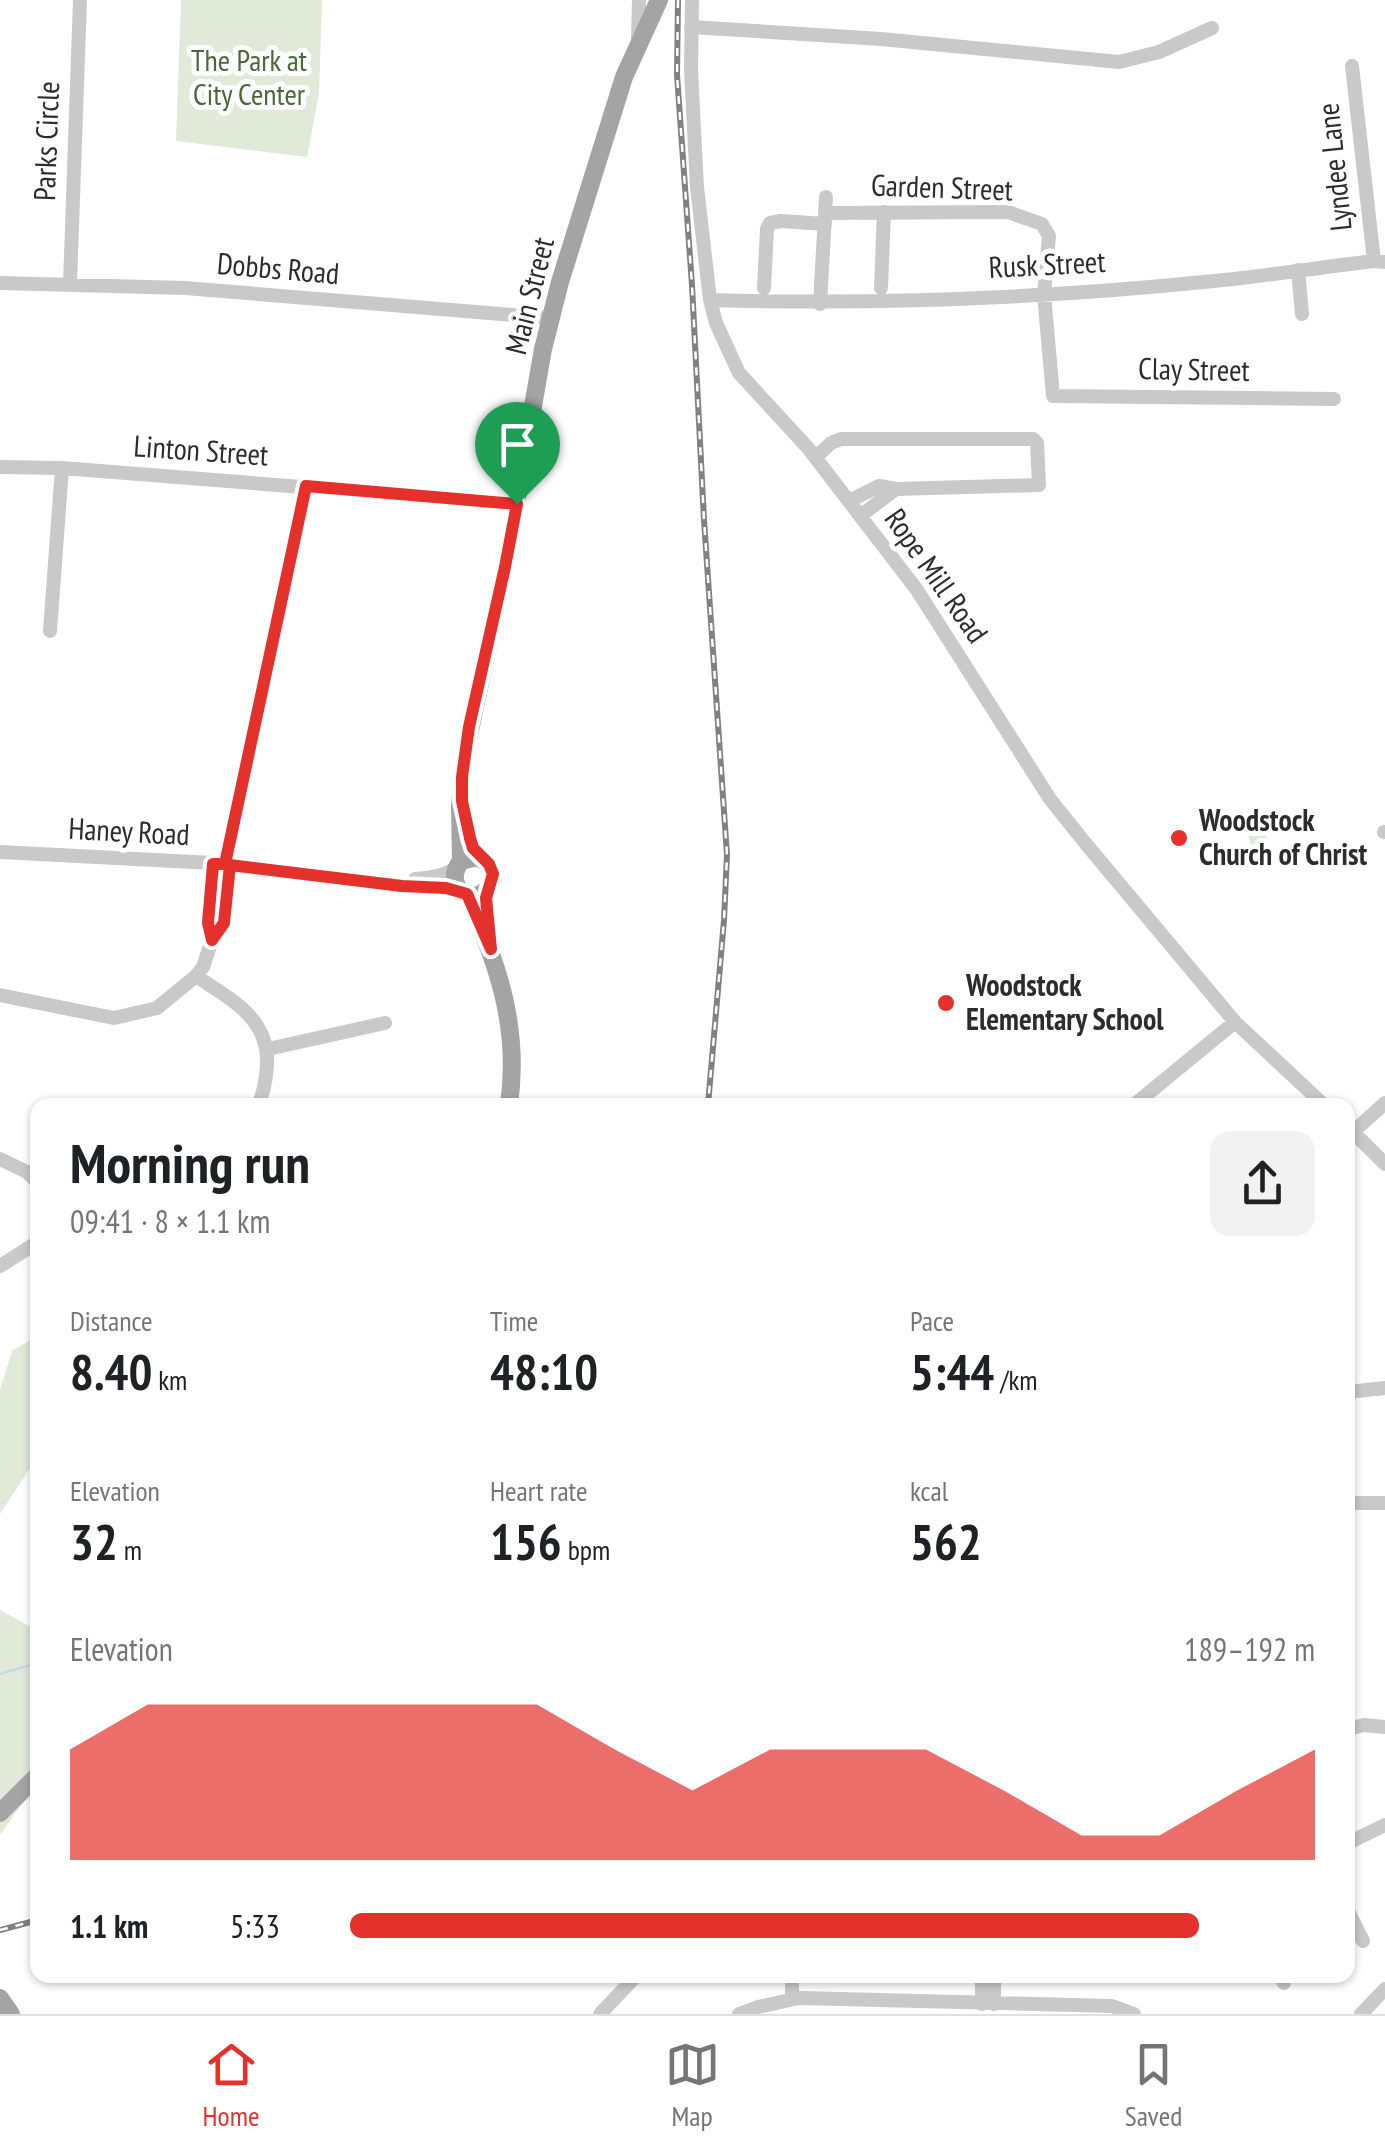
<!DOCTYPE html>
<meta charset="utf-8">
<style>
body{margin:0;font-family:"PT Sans Narrow",sans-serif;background:#f2f2f2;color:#202124;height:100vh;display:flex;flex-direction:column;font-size:38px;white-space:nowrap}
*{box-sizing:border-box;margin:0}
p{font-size:32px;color:#757577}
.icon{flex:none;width:55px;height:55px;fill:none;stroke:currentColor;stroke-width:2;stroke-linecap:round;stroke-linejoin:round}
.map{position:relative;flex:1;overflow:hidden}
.details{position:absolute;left:30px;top:1098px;width:1325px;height:885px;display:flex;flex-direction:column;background:#fff;border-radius:20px;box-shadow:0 2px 8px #0004}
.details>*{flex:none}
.pin{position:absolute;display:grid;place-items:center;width:85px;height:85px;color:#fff;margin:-102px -42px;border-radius:50% 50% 50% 0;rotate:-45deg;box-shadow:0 0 10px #0007}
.pin .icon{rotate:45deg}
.round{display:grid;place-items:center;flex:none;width:105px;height:105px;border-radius:20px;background:#f2f2f2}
.summary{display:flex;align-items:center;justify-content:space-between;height:170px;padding:0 40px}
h1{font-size:55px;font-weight:600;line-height:75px}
.metrics{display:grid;grid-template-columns:repeat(3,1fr);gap:15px;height:170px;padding:10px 40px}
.metrics div{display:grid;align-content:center}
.metrics b{font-size:50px;font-weight:600}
.metrics small{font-size:28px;font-weight:400}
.metrics p{font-size:28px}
.chart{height:280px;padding:20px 40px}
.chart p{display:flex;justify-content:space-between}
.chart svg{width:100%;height:180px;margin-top:10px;fill:#e5312c;opacity:.7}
ul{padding:0 40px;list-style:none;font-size:32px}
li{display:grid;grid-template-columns:160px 120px 1fr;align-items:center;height:75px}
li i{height:25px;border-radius:12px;background:#e5312c}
.dock{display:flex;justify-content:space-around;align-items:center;height:140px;border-top:2px solid #e0e0e0;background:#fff;font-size:28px;color:#757577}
.dock a{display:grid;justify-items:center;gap:5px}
.dock .active{color:#e5312c}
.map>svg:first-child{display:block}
.green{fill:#e1ead9}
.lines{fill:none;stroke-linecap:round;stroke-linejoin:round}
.stream{stroke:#c5d8eb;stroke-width:2.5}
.minor{stroke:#c9c9c9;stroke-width:14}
.major{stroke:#a4a4a4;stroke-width:18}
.rail-casing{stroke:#818181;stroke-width:6}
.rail{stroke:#fff;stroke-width:2.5;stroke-dasharray:8;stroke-linecap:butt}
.route-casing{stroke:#fff;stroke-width:20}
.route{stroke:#e5312c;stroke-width:12}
.poi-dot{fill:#e5312c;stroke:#fff;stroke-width:4}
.labels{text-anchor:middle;stroke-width:10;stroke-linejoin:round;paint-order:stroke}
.park-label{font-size:30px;fill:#4b683a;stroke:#fff}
.street-label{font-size:30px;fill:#2c2c2c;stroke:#fff}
.poi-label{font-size:30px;font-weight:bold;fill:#2c2c2c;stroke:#fff;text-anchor:start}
</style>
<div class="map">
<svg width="1385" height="2014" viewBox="0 0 1385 2014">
<rect width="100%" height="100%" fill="#fff"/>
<path class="green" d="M181,0h141l-3,94 -12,63 -131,-16z
M1263,810l6,50 -12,3 -15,-47z
M37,1336v121l-37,57v-124l12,-39z
M0,1610l38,21 -1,151 -37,53z"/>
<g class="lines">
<path class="stream" d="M0,1674l38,-11"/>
<path class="minor" d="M692,0l-1,71 6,116 13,113 6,23 23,50 69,75 109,142 133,209 36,45 149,178 89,83
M691,27l190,12 238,23 40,-10 53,-24
M638,39l1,-39
M1352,66l22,195
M826,213l182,-1 34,12 7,12 -5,58 9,102 281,3
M1298,270l4,44
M0,283l185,5 365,30
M70,284l10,-284
M764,288l3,-59 3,-6 11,-2 44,3
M881,288l3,-76
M710,300c168,5 337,-2 504,-19 54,-5 107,-14 160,-20l11,1
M820,304l6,-107
M816,457l15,-14 10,-4h192l4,4 2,42 -143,4
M0,467l62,1 455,36
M849,501l30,-15 17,3 -36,27
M50,631l12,-163
M1384,832h1
M0,852l213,11 189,23 44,2 15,4
M213,863l-5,60 4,17 12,-17 6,-58
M225,864l81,-378
M415,879c15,-1 30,-3 42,-12
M196,976c34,23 74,42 71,90 -1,13 -3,27 -9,39
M0,995l114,23 43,-10 39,-32 7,-9 9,-27
M268,1049l117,-26
M1134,1105l101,-83
M1348,1127l37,37
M1353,1132l32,-29
M0,1159l27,13 11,11
M0,1266l38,-24
M1348,1392l37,-4
M1348,1503h37
M1348,1604v-24
M1348,1729l16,-4 21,2
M1348,1843l37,-18
M1348,1911l15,30
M1279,1975l5,8
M792,1999v-24
M982,2004v-29
M994,2004v-29
M600,2014l37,-39
M739,2014l19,-7 41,-9 313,8 22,8
M1361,2014l24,-25"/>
<path class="major" d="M461,861l16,-4 12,7 4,14c-11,35 -54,12 -32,-17l-1,-54 4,-49 41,-191 38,-218 17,-67 64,-205 35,-77
M467,895c31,69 53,132 42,210
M0,1813l38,-38
M0,1998l11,16"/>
<defs>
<path id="rail" d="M678,0l-1,75 15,210 12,235 23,335 -3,65 -16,185
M0,1930l38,-10"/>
</defs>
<use href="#rail" class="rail-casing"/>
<use href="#rail" class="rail"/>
</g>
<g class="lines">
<defs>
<path id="route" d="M306,486l211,18 -12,63 -36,160 -7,50v24l8,37 3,10 16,16 4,10 -7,24 5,51 -24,-55 -21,-6 -44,-2 -172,-21 -6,58 -12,17 -4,-17 5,-59h12z"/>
</defs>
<use href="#route" class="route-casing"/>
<use href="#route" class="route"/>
</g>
<g class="poi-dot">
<circle cx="1179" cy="838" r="10"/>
<circle cx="946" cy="1003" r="10"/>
</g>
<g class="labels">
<g class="park-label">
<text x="249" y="71">The Park at<tspan x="249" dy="34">City Center</tspan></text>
</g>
<g class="street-label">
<text transform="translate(47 141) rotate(-88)" y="10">Parks Circle</text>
<text transform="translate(1335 167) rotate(-96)" y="10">Lyndee Lane</text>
<text transform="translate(942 188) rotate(2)" y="10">Garden Street</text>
<text transform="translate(1047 265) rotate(-3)" y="10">Rusk Street</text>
<text transform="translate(278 269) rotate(5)" y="10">Dobbs Road</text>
<text transform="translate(530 296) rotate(-76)" y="10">Main Street</text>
<text transform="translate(1194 370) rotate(1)" y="10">Clay Street</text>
<text transform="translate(201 451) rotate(4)" y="10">Linton Street</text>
<text transform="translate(936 576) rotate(55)" y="10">Rope Mill Road</text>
<text transform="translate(129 832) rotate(3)" y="10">Haney Road</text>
</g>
<g class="poi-label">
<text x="1199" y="831">Woodstock<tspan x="1199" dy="34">Church of Christ</tspan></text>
<text x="966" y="996">Woodstock<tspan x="966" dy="34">Elementary School</tspan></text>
</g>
</g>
</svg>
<div class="pin" style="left:517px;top:504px;background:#1e9e55"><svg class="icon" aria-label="arrive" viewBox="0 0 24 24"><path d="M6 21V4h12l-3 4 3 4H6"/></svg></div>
<section class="details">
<div class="summary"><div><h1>Morning run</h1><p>09:41 · 8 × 1.1 km</p></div><a class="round"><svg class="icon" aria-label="share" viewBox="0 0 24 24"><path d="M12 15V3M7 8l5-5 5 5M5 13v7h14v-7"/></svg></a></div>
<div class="metrics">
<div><p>Distance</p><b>8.40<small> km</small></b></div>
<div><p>Time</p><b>48:10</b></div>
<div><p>Pace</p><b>5:44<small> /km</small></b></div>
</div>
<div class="metrics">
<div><p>Elevation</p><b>32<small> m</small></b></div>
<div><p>Heart rate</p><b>156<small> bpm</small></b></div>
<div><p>kcal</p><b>562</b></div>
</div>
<div class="chart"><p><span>Elevation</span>189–192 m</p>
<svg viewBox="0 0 160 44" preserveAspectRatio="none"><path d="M0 44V17L10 6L20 6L30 6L40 6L50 6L60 6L70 17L80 27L90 17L100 17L110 17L120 27L130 38L140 38L150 27L160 17V44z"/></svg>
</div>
<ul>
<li><b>1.1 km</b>5:33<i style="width:88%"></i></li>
</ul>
</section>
</div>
<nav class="dock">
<a class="active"><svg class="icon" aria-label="home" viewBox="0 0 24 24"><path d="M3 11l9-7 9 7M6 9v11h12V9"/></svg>Home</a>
<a><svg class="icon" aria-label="map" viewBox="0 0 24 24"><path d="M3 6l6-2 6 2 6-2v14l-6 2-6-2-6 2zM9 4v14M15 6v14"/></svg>Map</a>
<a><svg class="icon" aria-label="saved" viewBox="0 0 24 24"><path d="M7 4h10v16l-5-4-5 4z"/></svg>Saved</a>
</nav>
